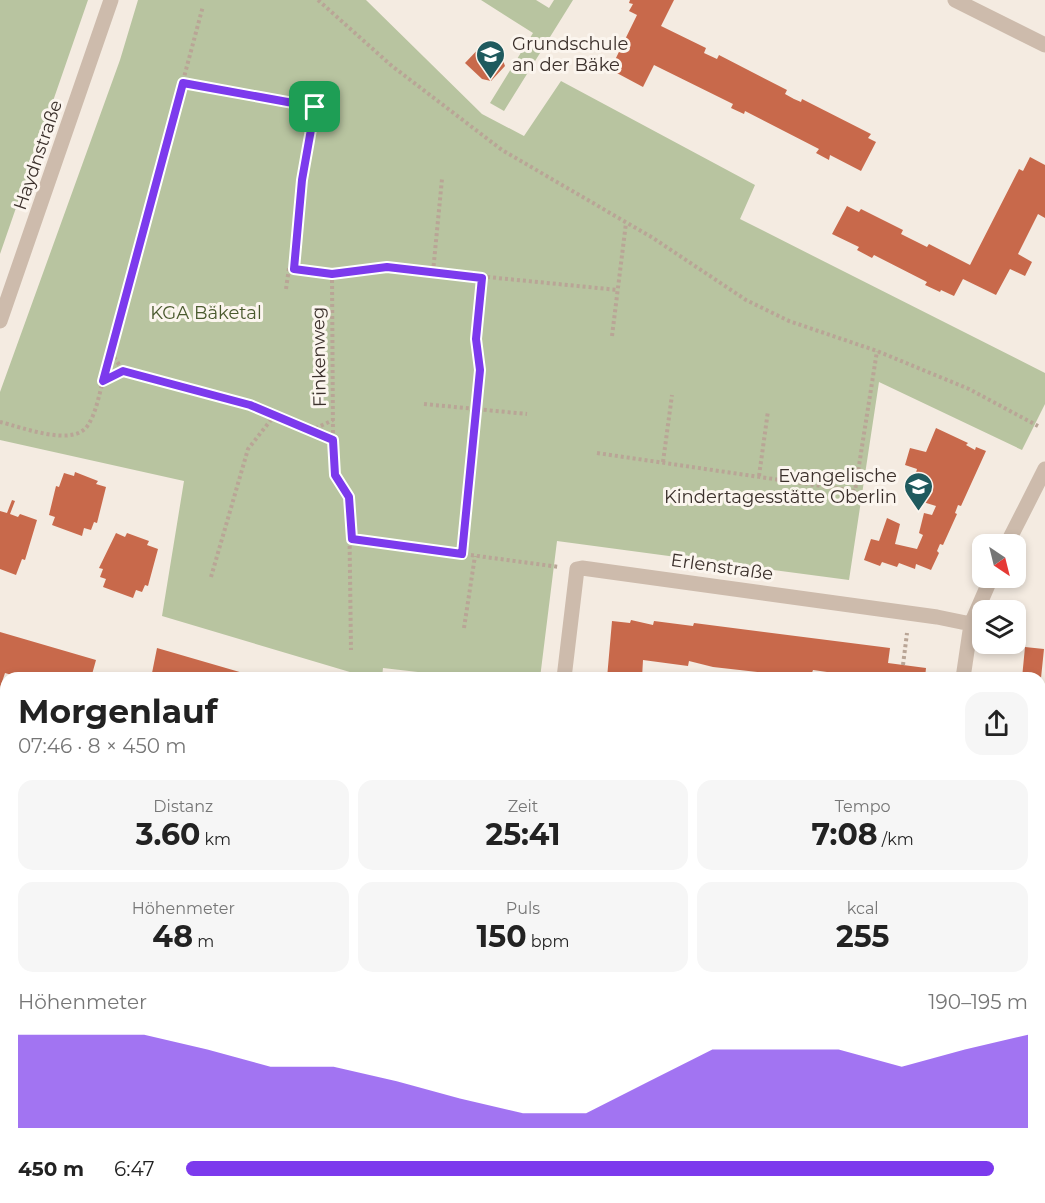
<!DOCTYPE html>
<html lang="de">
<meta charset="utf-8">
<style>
body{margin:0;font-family:Montserrat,sans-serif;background:#f6f6f6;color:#222;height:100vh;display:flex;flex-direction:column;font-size:22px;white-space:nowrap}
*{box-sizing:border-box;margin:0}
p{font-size:20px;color:#767676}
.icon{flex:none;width:33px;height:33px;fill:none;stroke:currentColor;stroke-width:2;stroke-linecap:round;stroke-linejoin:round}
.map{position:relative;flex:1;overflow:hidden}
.panel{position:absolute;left:0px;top:672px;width:1046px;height:531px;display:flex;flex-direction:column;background:#fff;border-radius:18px 18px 0 0;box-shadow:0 3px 9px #0003}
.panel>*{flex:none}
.needle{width:39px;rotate:145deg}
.fabs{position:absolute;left:972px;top:534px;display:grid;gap:12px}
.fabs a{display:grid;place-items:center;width:54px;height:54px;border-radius:12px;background:#fff;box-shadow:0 3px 9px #0003;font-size:30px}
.pin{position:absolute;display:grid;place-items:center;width:51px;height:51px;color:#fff;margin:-26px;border-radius:12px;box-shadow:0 3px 9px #0006}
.round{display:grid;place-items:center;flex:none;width:63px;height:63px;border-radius:18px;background:#f6f6f6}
.overview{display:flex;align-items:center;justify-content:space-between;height:102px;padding:0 18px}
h1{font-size:33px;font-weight:700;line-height:45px}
.metrics{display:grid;grid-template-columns:repeat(3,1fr);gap:9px;height:102px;padding:6px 18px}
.metrics div{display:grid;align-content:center;border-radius:15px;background:#f6f6f6;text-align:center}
.metrics b{font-size:30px;font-weight:700}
.metrics small{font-size:16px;font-weight:400}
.metrics p{font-size:16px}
.chart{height:168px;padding:12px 18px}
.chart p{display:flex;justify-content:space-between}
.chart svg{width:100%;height:108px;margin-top:6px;fill:#7c3aed;opacity:.7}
ul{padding:0 18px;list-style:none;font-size:20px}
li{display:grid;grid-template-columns:96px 72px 1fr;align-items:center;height:45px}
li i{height:15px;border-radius:8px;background:#7c3aed}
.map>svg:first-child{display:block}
.green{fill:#b8c4a0}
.building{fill:#c8694b}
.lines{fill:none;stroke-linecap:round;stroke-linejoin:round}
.path{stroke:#b9a596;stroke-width:4;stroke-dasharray:3 3;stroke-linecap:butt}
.minor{stroke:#cdbbac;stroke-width:15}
.route-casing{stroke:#fff;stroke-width:12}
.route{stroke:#7c3aed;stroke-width:8}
.labels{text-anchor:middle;stroke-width:6;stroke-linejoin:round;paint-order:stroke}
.poi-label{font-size:18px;fill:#3b302b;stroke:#fbf5ee;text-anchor:start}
.street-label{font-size:18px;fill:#3b302b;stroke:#fbf5ee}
.park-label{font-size:18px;fill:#4a5a2e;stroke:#fbf5ee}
</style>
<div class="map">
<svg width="1045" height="1203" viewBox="0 0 1045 1203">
<rect width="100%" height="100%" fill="#f4ebe1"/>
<path class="green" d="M0,0h88l-88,254z
M138,0h228l116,114 42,22 37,-55 194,104 -15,34 305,154v31l-23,46 -143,-68 -30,198 -292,-39 -17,137h-70l-87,-10 -1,10h-12l-208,-62 22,-135 -184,-41v-48l120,-332z
M481,0h55l13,8 5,-8h19l-69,111 -14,-8 43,-70z
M1040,1192l5,3v8h-105v-6h100z"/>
<path class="building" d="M630,0h44l-13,26 45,22 -2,5 13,6 2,-4 68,35 -2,4 9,5 7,3 1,-3 69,35 -3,4 8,4 -15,29 -31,-16 -1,5 -13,-7 3,-4 -74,-38 -1,3 -13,-6 2,-4 -79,-39 -11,22 -30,-16 4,-7 -3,-2 23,-47 -8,-4 4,-7 -4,-1z
M485,42l17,16 3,8 -14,15 -9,-2 -17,-16z
M1030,157l15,8v53l-7,-4 -20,40 14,8 -7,14 -15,-7 -14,26 -33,-16 -9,17 -13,-6 -1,2 -15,-7 2,-3 -53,-27 -2,3 -15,-8 2,-3 -27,-13 15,-28 12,6 2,-3 42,21 -2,4 26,13 2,-3 41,21 49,-96 4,2z
M936,428l32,15 -2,2 9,5 1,-3 10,4 -25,55 -3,-1 -3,8 2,1 -14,31 -3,-1 -3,7 2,2 -8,17 -15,-6 -1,5 -16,-6 -2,4 -15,-5 -2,4 -16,-6 7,-21 8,2 8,-23 13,6 -5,20 22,5 6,-14 -4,-2 5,-20 8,2 4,-9 -13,-4 4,-14 -14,-4 4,-15 -12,-4 5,-17 16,4z
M75,472l23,9 -2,3 10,3 -9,36 -3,-1 -3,8 -7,-2 -2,8 -30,-11 3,-8 -6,-2 7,-29 3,1 5,-14 10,3z
M12,500l3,1 -5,13 8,3 2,-3 17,6 -12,40 -3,-1 -6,16 -16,-6v-58l7,2z
M116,533l9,4 2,-4 22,8 -2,4 11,4 -10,37 -3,-1 -3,7 -6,-2 -3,8 -30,-11 3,-8 -6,-2 3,-8 -4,-1z
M631,620l22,5 1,-4 39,5 1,-3 196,25 -2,15 38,5 -1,10h-56l-56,-8 -3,8 -97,-11 -24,-6 -1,5 -45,-6 -1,18h-35l5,-57 18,2z
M0,632l96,28 -5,18h-69l-17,-5 -5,15z
M1025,647l19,2 -3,29h-19z
M157,648l100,29v1h-106z
M0,704l6,2v44l-6,-3z
M1040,1020l5,3v48l-5,-3z
M48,1197h38v6h-37z
M184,1197h32l-8,6h-15z
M257,1197h41v6h-42z
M393,1197h328l75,4 -404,2z
M798,1199l14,1 -1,3h-13z"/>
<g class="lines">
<path class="path" d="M318,0l74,66 110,84 151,88 93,62 43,21 88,30 92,38 69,37
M183,83l132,24 -13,73 -8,89 38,5 55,-7 231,23
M433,272l9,-93
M332,274l1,166 2,35 14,22 2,153
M286,289l3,-21 5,1
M612,336l14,-113
M111,352l12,19
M103,381l20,-10 127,34 83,35
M424,404l103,10
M0,422c22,5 74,26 88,3 8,-12 11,-30 15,-44l100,-375
M310,431l23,-11
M597,453l258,38 22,-140
M663,462l9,-67
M759,476l9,-65
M352,539l207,28
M462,554l18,-184 -4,-31 6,-61
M211,577l37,-128 26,-33
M464,628l11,-72
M903,665l4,-32
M854,676v2"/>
<path class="minor" d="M955,0l90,45
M0,321l111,-321
M1007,544l38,-75
M564,678l13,-109 5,-1 355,49 34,7
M963,678l8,-54 20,-46
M0,793l6,2
M0,833l6,-22
M0,1032l3,171
M1040,1112l5,3
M1040,1156l5,3
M330,1203v-6
M910,1203v-6"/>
</g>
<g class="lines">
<defs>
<path id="route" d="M183,83l132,24 -13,73 -8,89 38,5 55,-7 95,11 -6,61 4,31 -18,184 -110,-15 -3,-42 -14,-22 -2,-35 -83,-35 -127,-34 -20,10z"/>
</defs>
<use href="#route" class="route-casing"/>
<use href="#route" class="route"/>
</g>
<defs>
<symbol id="school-pin" viewBox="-11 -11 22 30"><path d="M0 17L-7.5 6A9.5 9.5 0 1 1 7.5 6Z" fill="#1f5a5e" stroke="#fbf5ee"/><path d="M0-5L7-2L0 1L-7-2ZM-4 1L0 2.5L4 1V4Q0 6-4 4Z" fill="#fff"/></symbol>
</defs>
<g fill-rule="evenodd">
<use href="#school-pin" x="474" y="38" width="33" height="45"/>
<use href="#school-pin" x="902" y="470" width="33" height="45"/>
</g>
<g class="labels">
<g class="poi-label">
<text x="512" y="50">Grundschule<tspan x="512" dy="21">an der Bäke</tspan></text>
<text x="897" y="482" text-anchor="end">Evangelische<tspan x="897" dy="21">Kindertagesstätte Oberlin</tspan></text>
</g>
<g class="street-label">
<text transform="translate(38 155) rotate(-71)" y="6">Haydnstraße</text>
<text transform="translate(319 357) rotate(-91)" y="6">Finkenweg</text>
<text transform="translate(722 567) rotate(8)" y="6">Erlenstraße</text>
</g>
<g class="park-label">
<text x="206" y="319">KGA Bäketal</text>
</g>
</g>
</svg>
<div class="fabs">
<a><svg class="needle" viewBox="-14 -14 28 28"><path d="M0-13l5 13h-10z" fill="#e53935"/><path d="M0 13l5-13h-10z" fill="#767676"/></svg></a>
<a><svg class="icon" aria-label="layers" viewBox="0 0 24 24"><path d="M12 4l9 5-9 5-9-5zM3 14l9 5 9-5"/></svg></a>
</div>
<div class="pin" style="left:315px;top:107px;background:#1e9e55"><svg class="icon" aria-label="arrive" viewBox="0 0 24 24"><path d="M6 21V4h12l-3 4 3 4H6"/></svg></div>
<section class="panel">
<div class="overview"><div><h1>Morgenlauf</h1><p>07:46 · 8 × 450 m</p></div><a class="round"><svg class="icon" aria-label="share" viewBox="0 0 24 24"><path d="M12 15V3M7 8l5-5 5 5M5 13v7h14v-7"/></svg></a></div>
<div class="metrics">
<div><p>Distanz</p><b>3.60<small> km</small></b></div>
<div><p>Zeit</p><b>25:41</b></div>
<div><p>Tempo</p><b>7:08<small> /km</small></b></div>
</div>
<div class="metrics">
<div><p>Höhenmeter</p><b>48<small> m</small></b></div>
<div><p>Puls</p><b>150<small> bpm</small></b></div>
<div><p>kcal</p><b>255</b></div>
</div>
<div class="chart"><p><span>Höhenmeter</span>190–195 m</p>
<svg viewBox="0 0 160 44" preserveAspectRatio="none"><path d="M0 44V6L10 6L20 6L30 12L40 19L50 19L60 25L70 32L80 38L90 38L100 25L110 12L120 12L130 12L140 19L150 12L160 6V44z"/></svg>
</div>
<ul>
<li><b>450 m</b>6:47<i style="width:96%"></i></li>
</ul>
</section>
</div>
